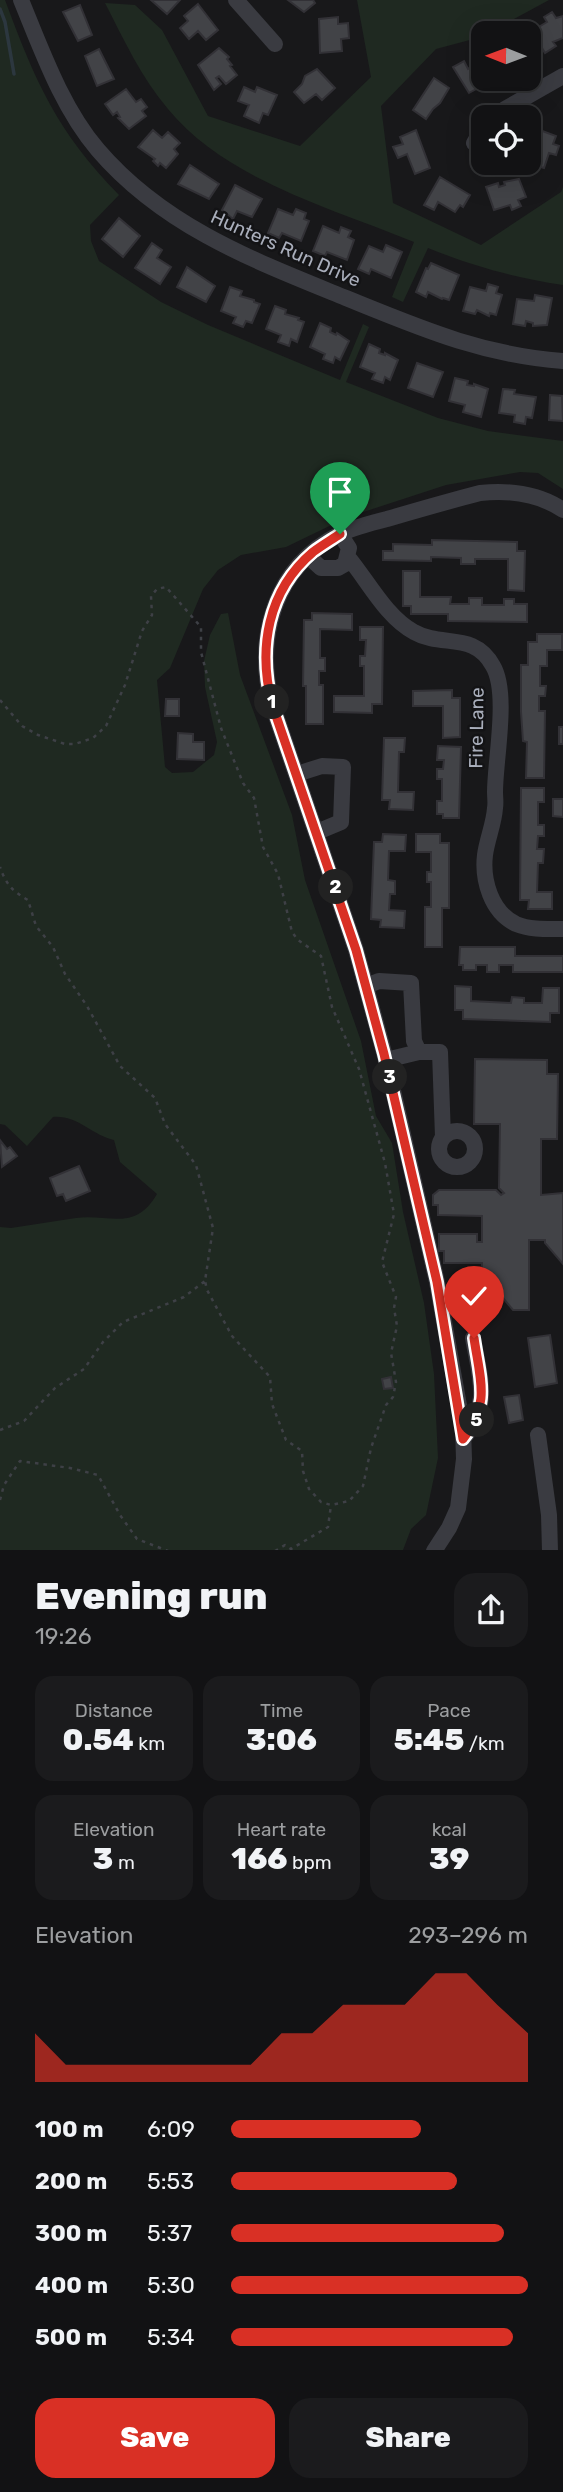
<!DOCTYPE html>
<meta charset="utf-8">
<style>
body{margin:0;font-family:Rubik,sans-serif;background:#1b1b1d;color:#f1f3f6;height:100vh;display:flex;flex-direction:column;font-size:26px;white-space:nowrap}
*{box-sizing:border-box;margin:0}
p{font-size:23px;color:#9c9ea0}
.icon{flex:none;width:38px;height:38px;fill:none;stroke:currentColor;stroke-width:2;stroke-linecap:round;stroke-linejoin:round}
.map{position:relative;height:1550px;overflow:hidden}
.side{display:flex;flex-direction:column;background:#121214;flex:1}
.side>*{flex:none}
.needle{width:46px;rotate:271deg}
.tools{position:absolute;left:471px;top:21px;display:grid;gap:14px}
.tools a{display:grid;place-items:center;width:70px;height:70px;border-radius:14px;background:#121214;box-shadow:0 7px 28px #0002,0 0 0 2px #313234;font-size:35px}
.pin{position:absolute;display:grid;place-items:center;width:60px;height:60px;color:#fff;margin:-72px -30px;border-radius:50% 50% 50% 0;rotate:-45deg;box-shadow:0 0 7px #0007}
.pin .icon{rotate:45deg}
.km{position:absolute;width:35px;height:35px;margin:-18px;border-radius:50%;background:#222;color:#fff;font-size:19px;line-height:35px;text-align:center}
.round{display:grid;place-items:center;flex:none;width:74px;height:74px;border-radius:21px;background:#1b1b1d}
.headline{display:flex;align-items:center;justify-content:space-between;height:119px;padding:0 35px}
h1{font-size:38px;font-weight:800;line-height:52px}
.metrics{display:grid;grid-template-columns:repeat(3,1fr);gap:10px;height:119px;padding:7px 35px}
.metrics div{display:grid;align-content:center;border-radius:18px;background:#1b1b1d;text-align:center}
.metrics b{font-size:30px;font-weight:800}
.metrics small{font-size:19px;font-weight:400}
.metrics p{font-size:19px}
.chart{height:196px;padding:14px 35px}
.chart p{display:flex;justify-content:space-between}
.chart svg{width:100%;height:126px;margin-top:7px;fill:#d93025;opacity:.7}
.button{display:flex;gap:14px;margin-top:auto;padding:14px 35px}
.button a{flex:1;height:80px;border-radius:21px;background:#d93025;color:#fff;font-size:28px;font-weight:800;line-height:80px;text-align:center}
.button a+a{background:#1b1b1d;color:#f1f3f6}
ul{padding:0 35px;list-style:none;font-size:23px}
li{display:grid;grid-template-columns:112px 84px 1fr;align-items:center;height:52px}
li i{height:18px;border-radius:9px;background:#d93025}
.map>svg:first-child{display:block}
.green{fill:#1f2921}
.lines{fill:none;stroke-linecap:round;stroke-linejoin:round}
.stream{stroke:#2c373f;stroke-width:3.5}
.building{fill:#424347;stroke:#323136;stroke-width:2}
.path{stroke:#3e4046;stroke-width:2.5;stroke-dasharray:3.5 5;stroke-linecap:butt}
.minor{stroke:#3a3b41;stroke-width:16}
.route-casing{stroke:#fff;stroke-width:14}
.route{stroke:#d93025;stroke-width:9}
.labels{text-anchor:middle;stroke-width:5;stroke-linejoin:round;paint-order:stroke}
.street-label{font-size:19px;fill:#a9aebb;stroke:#131315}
</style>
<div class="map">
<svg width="563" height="1551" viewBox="0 0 563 1551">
<rect width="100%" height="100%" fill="#18181a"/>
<path class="green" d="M0,0h5c30,81 52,132 114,195l-29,30 1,16 8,20 62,41 47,23 132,55 23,-56 6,3 -23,55 92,36 50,13 75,10v48l-25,-16 -18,-1 -74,13 -98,32 -62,30 -45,8 -23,15 -15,19 -33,79 -13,12 8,87 7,6 21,-1 21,-17 3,-13 -12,-55 -1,-26 6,-26 11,-21 7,-1 12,62 52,140 13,65 56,161 15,75 16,27 11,69 21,91 10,71 4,84 -12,57 -15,14 -8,21h-403v-323l11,1c22,-3 43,-7 65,-10 34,-4 59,14 81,-24l-37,-32 -6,-22c-21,-4 -36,-25 -61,-23l-26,29 -22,-21 -5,-1z
M357,0h192l-61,33h-5l-2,4 -45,12 -55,57 12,97 88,42 80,-53 2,-5v98c-51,-8 -87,-18 -135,-37l-25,54 -11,-5 22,-55c-82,-34 -188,-62 -246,-133 -27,-32 -44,-69 -63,-106l30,2 27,25 46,86 92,30 71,-69z"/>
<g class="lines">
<path class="stream" d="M0,9l5,13 9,52"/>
</g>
<path class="building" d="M151,0h29l-13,14z
M288,0h25l2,3 -11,9z
M198,4l20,26 -12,10 -8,-9 -9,8 -9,-11 8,-7 -4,-5z
M80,5l12,30 -14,6 -15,-29z
M552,12l4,6 7,-2v22l-10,4 3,4 -11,7 -13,-22 15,-9 -3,-5z
M338,17v7l10,-1 1,15 -8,1 1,12 -22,2 -1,-34z
M219,48l10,9 -2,2 5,6 -2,1 7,9 -11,9 -7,-8 -3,2 5,6 -7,6 -16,-25z
M99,49l15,30 -17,7 -12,-30z
M464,61l4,8 15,-8v18h4l-2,1 2,3 -18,10 -16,-26z
M317,69l18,19 -13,12 -6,-6 -12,9 -10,-11 8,-8 3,-8z
M434,78l15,10 -9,15 -7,6 -7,10 -13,-9z
M244,87l11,5 2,-5 20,8 -9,20 -5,-2 -4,10 -15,-7 5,-11 -11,-4z
M126,89l10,13 5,-3 6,8 -5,4 4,5 -17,13 -11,-11 2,-1 -3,-5 -4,3 -8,-11z
M537,129l19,7 -3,8 6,2 -3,9 -7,-2 -5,15 -16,-5v-14z
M153,130l9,8 6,-6 12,11 -6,6 4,5 -12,14 -6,-5 -2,3 -5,-5 2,-2 -17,-12z
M416,130l14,38 -15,6 -8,-20 -9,4 -5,-11 10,-3 -3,-7z
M190,165l29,19 -10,15 -31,-15z
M440,177l30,18 -7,12 -3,-2 -5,7 -17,-10 -4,8 -10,-5z
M519,179l7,18 -8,3 3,6 -9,4 -2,-5 -16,5 -8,-23 12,-4 1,4 6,-2 -1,-3z
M235,185l27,14 -10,18 -15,-6 -4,8 -11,-9z
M278,209l15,6 3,-6 10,4 -2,6 5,2 -8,20 -19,-8 -3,5 -11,-5z
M119,218l21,18 -17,21 -21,-18z
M323,226l16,7 2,-6 10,4 -3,6 6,3 -7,20 -20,-8 -2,4 -12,-5z
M152,243l10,7 -5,8 14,9 -11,17 -25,-16z
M386,245l16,7 -11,26 -20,-9 -2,5 -11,-5 11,-23 14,6z
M431,263l28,12 -10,25 -6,-2 -1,1 -14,-7 -2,5 -10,-5 10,-24 2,1z
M187,267l28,19 -9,16 -29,-15z
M488,284l10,3 -2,6 6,2 -6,20 -6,-2 -1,3 -12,-6 -2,4 -12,-3 7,-24 16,4z
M230,287l12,4 -2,5 14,4v2l6,2 -8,19 -6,-2 -3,6 -10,-4 3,-6 -15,-6z
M535,295l17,3 -5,27 -14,1v-3l-7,-2 -1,5 -12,-2 4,-25 17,2z
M275,306l11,4 -1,4 14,4 -1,2 6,2 -7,20 -6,-3 -2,7 -11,-4 3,-7 -15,-6z
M320,323l11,5 -1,4 6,3 1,-2 12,8 -9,19 -5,-3 -2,6 -10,-4 2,-5 -15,-7z
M369,344l11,5 -1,4 6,2v-2l13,7 -8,20 -5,-3 -2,6 -11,-4 3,-6 -15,-6z
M417,363l26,9 -10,25 -25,-9z
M455,378l13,3 -1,4 7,1v-2l14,5 -7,28 -18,-5 2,-7 -16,-4z
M503,389l12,1 -1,4 22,3 -4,21 -6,-1 -1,7 -11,-2 1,-7 -16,-2z
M550,395l12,1 1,25 -14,-1z
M432,540l85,2v9h8l-1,40 -16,-1v-31h-33v5h-14v-6l-30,-1v4l-48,-1v-9h10v-7l39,1z
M403,571h17v26h31l-1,7h19v-6h13v7h22v-6h10v5h13v18l-79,-1v-7h-37v-8h-8z
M312,613l40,1v16l-32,-1v29h5v13h-6v14h4v39h-17v-38h-3l1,-66h8z
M360,627h23l-1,77h-10v9l-38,-1v-16h30v-30h-4v-10h5l1,-16h-6z
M537,634h25v16h-15v16h-7v20h6l-1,10h-6v15h6l-1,67h-18l1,-36 -4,-1 -2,-29v-47h7v-23h9z
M452,690v8h8v39l-17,1v-32h-30v-15z
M166,699h13v17h-14z
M559,727h4v17h-4z
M178,733l15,1v8h11v18l-27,-1z
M384,738h21l-1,14h-5l-1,40h16l-1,18 -24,-1 1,-9h-8z
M438,746l23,1 -2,71h-16v-4h-6v-13h5v-22h-5v-10h6l1,-9h-7z
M521,788h23v14h-6v23h6v11h-6l-1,13h7l-1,14h-5l-1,29h15v17h-24l1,-9h-9z
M553,799h10v18l-10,-1z
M383,834l23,1 -1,16h-16l-1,29 7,1v13h-5l-1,16 16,1 -1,17 -24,-1 1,-7 -10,-1 3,-77h8z
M416,834h24v9h9v65h-7v39h-17v-40h6v-25h-4v-10h4v-20h-15z
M460,947h55v9h48v16h-50v-7h-14v7h-12v-7h-11v5h-13v-5h-4z
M455,986l16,1v14l40,2 1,-6 12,1v5h18l1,-15h16v25h-9v9l-87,-3v-9h-8z
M475,1059l72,1v14h11l-1,65h-16v56l22,-2v71l-18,-21v-3h-16v70h-16l-10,-12h-22l1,-35h-38v-12h-5v-17h38v8h5v-26l-44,-1v-10h-5v-10l6,-5h57l5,5 3,-2 -5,-5 1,-64h-26z
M0,1140l7,9 3,-2 7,9 -15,11z
M79,1166l11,25 -24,10 -3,-7 -6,2 -7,-18z
M550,1335l7,48 -22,4 -7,-49z
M391,1377l2,11 -9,1 -2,-10z
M519,1395l4,25 -14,3 -5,-26z"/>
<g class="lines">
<path class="path" d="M0,700l22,26 16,9 27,9h10l18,-6 13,-12 19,-41 17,-54 10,-16 -1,-19 6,-7 9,-2 35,40v25l20,76 22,55 11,15 9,49 15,27 14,58 6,8 23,16 11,51 27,62 26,94 9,51 -12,48 14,35 -2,11 3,18 -6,27 5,29 -3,15 -7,8 -15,43 -8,38 -14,15 -18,4 -10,-3 -12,-13 -6,-18 -1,-20 -16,-11 -14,-36 -2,-27 -38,-41 -25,-46 -2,-9 8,-53 -17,-63 -31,-41 -10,-26 -35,-32 -33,-60 -22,-32 -12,-27 -17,-21 -8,-26c-16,-9 -22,-16 -28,-33
M0,1430l24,-9 31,-33 29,-19 19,-27 20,-20 61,-25 21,-16
M0,1500l4,-15 16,-24 50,7 28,7 22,40 17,24 31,12
M275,1551l10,-6 6,4 37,-22 3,-22"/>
<path class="minor" d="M21,0c21,51 41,108 77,150 66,77 157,111 248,148 74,30 136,57 217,63
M236,0l39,44
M494,117l11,-8 58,-33
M474,143l9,-15
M309,557l12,11h17l7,-4 4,-16 -9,-14
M348,557c20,24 38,60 66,75 28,16 60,-1 79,34 16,27 2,94 2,126 0,5 1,11 0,16 -1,16 -8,31 -10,47 -3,25 6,57 31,69 14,6 32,5 47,5
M297,774l25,-8 21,1 -2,55 -24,10
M366,986l13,-5 32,2 3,58 5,11 -33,8
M419,1052h21l3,85
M439 1149a18 18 0 1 1 36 0a18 18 0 1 1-36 0Z
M538,1435l11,80 1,36
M463,1439c28,-35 17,-60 10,-101
M434,1551l15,-23 9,-20 6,-49 -1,-31 -26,-146 -51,-222 -30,-110 -84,-246c-17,-67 2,-137 68,-170 15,-7 31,-11 47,-15 31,-9 62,-18 93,-26 29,-3 58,0 83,17"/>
</g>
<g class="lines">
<defs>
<path id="route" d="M340,534c-9,6 -19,12 -27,18 -46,39 -55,97 -41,152l84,246 28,104 53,228 26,157c28,-34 17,-60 11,-101"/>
</defs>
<use href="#route" class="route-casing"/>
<use href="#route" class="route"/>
</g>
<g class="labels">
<g class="street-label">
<text transform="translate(286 248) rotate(24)" y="7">Hunters Run Drive</text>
<text transform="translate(476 728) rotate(-89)" y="7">Fire Lane</text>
</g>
</g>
</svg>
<div class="tools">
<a><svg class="needle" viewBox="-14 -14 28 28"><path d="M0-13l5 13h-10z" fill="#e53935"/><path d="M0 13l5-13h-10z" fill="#9c9ea0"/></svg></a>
<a><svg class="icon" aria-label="locate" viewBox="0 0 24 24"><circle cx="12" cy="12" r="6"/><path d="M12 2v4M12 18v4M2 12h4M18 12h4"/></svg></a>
</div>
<div class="pin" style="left:340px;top:534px;background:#1e9e55"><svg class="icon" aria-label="arrive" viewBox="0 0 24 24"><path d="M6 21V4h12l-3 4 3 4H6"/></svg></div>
<div class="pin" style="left:474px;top:1338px;background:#d93025"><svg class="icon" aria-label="check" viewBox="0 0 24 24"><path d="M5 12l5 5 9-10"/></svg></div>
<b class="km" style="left:272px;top:702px">1</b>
<b class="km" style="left:336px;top:887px">2</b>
<b class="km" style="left:390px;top:1077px">3</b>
<b class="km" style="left:477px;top:1420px">5</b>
</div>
<section class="side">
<div class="headline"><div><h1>Evening run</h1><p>19:26</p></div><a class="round"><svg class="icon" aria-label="share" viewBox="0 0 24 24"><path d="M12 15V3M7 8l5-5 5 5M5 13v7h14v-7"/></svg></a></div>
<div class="metrics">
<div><p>Distance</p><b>0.54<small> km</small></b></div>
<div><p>Time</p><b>3:06</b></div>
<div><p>Pace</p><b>5:45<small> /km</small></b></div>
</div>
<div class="metrics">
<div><p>Elevation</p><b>3<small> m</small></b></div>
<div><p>Heart rate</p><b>166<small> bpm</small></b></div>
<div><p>kcal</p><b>39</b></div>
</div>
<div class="chart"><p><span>Elevation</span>293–296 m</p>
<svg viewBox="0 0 160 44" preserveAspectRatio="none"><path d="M0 44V27L10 38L20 38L30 38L40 38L50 38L60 38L70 38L80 27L90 27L100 17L110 17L120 17L130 6L140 6L150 17L160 27V44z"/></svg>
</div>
<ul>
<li><b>100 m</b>6:09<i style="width:64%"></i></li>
<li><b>200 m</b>5:53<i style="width:76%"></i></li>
<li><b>300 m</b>5:37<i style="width:92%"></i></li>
<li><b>400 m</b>5:30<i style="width:100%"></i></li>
<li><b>500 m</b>5:34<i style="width:95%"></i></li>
</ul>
<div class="button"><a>Save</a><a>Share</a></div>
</section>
